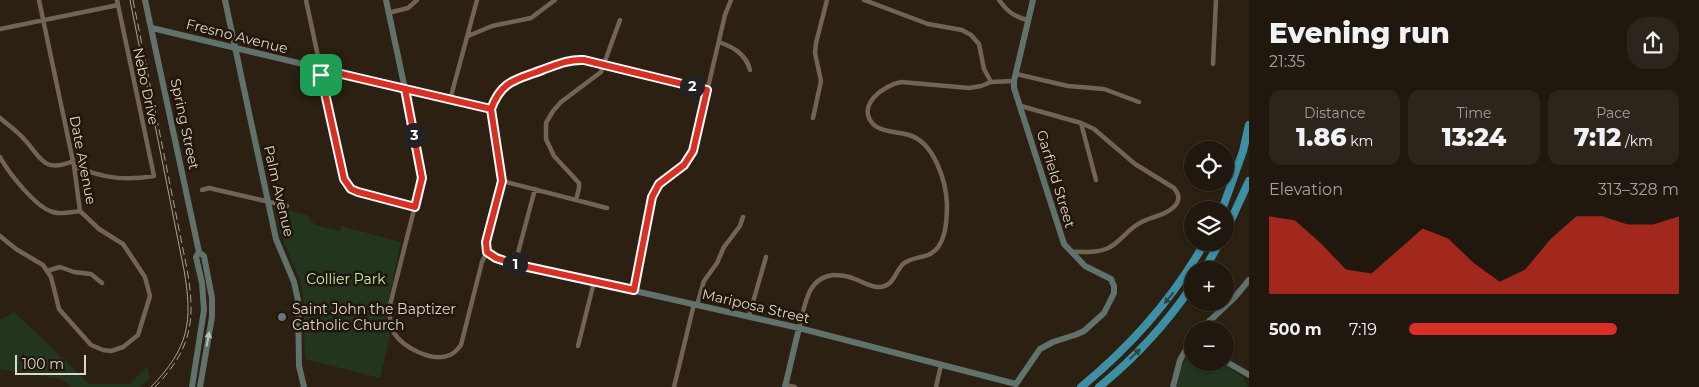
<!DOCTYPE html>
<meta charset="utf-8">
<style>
body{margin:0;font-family:Montserrat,sans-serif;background:#2d251c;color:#f1f3f6;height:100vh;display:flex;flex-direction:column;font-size:19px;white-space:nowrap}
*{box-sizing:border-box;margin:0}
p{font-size:16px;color:#a2a09e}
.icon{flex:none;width:28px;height:28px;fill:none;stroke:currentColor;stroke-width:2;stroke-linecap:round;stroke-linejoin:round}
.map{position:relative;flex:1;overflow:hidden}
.sheet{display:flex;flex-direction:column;background:#20180e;width:450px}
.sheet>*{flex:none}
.buttons{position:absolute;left:1184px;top:141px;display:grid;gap:10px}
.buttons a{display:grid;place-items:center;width:50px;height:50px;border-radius:50%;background:#20180e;box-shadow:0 1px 4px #0004,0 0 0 1px #3d372e;font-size:25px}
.scale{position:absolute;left:15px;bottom:12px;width:71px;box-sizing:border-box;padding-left:5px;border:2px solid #ddd6cd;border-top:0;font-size:14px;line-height:18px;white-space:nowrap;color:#ddd6cd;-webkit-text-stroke:4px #211609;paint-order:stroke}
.pin{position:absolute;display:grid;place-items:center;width:42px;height:42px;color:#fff;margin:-21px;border-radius:10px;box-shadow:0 2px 8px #0006}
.km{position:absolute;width:25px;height:25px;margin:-12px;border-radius:50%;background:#222;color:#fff;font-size:14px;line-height:25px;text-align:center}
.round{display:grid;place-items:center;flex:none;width:52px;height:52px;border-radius:20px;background:#2d251c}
.headline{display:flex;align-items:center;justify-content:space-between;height:85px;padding:0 20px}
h1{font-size:28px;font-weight:800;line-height:38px}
.figures{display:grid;grid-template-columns:repeat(3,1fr);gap:8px;height:85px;padding:5px 20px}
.figures div{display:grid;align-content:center;border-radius:12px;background:#2d251c;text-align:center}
.figures b{font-size:25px;font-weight:800}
.figures small{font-size:14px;font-weight:400}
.figures p{font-size:14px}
.chart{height:140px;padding:10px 20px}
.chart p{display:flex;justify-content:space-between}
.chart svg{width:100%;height:90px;margin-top:5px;fill:#d93025;opacity:.7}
ul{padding:0 20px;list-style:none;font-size:16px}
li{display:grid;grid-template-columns:80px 60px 1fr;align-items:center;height:38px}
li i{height:12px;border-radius:6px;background:#d93025}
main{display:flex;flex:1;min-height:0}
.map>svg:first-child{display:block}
.green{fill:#23341f}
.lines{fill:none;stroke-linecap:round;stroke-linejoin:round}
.street{stroke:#716454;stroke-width:4.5}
.secondary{stroke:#61716c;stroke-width:6}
.highway{stroke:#3c8fa4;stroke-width:8}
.tram{stroke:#aaa297;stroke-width:1}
.rail{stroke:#aaa297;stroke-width:1;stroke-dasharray:8 4;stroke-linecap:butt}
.oneway{fill:#2c4647}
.oneway2{fill:#bebdb5}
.route-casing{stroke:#fff;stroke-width:10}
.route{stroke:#d93025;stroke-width:6}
.worship-dot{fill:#6b7280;stroke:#211609;stroke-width:2}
.labels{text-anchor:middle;stroke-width:5;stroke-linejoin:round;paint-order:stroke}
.street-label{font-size:14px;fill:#ddd6cd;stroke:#211609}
.park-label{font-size:14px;fill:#bcf0b1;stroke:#211609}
.poi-label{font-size:14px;fill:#ddd6cd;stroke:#211609;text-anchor:start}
</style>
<main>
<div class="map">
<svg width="1249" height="387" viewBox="0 0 1249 387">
<rect width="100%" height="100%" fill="#2b2012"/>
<path class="green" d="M274,207l33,8 8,10 25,6 1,-5 60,16 -15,70 1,11 3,13 -10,42 -75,-19 -2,-62 -3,-17 -20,-46z
M14,312l76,72h40l17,-17 3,11 -10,9h-69l-10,-8 -61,-10v-49z
M1192,345v17l30,1 21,14 5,10h-71l4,-19z"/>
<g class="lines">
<path class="street" d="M306,0l38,179 7,10 6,3 58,15
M864,0l64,24 34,6 9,5 8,9 5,25 7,13
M999,0c8,11 15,17 29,20
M388,13l20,-5 9,-8
M0,29l118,-24
M468,36l24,-10 39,-8 24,-18
M719,42c14,5 27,12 31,28
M1213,64l3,-64
M1016,74l52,12 36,3 35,13
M405,89l17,89 -33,131c1,8 1,17 5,24 9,14 38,30 56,22 5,-2 8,-6 11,-10l21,-83 5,-10
M450,100l27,-100
M1021,106l60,17 13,6 41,35 39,24c4,5 6,9 3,15 -6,11 -27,14 -37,20 -13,6 -20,21 -34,26 -13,5 -21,2 -34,3
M491,109c11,-29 25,-29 51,-39 14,-5 26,-11 42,-10l123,30
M0,118c8,7 17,13 24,21 17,18 19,35 49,22
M813,118l8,-37 -6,-28 1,-10 11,-43
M1081,123l15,57
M0,157c8,15 36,51 53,55 9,3 18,0 27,-1
M74,166c29,12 49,15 80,10l-37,-176
M502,181l105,27
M202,190l7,-2 78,18
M576,200l3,-12v-5l-25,-27 -8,-17v-16l7,-12 8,-9 40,-30 19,-52
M0,236l16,13 27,16 8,12 8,32 32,36 12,5 8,1 12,-4 15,-12 12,-39 -5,-19 -22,-33 -24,-15 -19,-18 -6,-45 -35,-166
M515,264l20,-75
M47,271l13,-4 14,5 17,2 11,9
M634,290l18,-93 7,-13 25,-19 9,-14 32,-136 6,-15
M697,305l7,-24 13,-18 7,-16 16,-21 3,-9
M749,316l17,-59
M799,328c6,-21 7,-50 34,-53 7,0 15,1 22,4 8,3 16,9 25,8 14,-1 15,-15 23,-23 7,-6 17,-6 25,-9 18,-7 19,-34 19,-51 -1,-23 -13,-62 -38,-69 -11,-3 -28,-3 -36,-11 -17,-19 11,-39 28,-42l68,6 12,-2 10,-4 23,-1
M578,346l16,-64
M785,385l10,2
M674,387l20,-83
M936,387l5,-22"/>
<path class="secondary" d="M145,0l54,252 5,4 8,42v19l-12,70
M225,0l51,239 18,43 4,18 1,66 5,21
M386,0l19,89
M152,28l339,81 11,72 -16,64 1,7 8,6 20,6 284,64 217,56
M1210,320l6,10
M1200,330l35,-33 14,-17
M1225,361l24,14
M1016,384l24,-35 13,-7 22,-7 9,-4 20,-18 10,-20v-7l-3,-7 -26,-13 -21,-22 -50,-156v-7l19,-81
M192,387l12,-77 -2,-27 -6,-26 3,-5
M785,387l14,-59
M1173,387l7,-27 12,-21"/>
<path class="highway" d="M1222,210l21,-59 6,-26
M1225,233l24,-52
M1204,270l16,-28
M1081,387c50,-41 92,-88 124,-145
M1099,387c36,-29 67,-63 93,-101"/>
<path class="tram" d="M130,0l54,270c9,52 5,78 -33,117"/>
<path class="rail" d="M133,0l54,269c9,51 5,80 -32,118"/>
</g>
<defs><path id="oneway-solid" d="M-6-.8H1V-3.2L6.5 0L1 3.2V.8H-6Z" transform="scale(1.25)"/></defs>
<g class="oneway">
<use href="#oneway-solid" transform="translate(1169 298) rotate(129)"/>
<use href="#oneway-solid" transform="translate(1135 354) rotate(-44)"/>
</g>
<use class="oneway2" href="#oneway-solid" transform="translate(208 339) rotate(-80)"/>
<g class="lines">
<defs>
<path id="route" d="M321,75l-1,-6 171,40 11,72 -16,61 1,10 9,6 18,6 120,26 18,-93 7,-13 25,-19 9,-14 14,-61 -123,-30c-16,-1 -28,5 -42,10 -26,10 -40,10 -51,39l-86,-20 17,89 -7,29 -57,-15 -7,-3 -7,-10 -23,-104"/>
</defs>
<use href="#route" class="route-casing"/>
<use href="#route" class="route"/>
</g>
<circle class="worship-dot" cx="282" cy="317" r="5"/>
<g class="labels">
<g class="street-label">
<text transform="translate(237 36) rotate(14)" y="5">Fresno Avenue</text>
<text transform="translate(146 86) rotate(78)" y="5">Nebo Drive</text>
<text transform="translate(185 124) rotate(78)" y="5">Spring Street</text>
<text transform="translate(83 160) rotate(79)" y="5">Date Avenue</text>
<text transform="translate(1056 179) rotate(73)" y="5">Garfield Street</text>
<text transform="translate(279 191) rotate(77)" y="5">Palm Avenue</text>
<text transform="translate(756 306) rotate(13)" y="5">Mariposa Street</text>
</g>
<g class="park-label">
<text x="346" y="284">Collier Park</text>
</g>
<g class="poi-label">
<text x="292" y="314">Saint John the Baptizer<tspan x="292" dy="16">Catholic Church</tspan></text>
</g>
</g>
</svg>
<div class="buttons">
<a><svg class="icon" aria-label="locate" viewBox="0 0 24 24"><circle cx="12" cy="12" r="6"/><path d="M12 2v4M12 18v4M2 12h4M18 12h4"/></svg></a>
<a><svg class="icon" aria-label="layers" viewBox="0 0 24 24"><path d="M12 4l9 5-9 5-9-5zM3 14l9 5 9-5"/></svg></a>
<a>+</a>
<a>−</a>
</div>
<div class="scale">100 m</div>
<div class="pin" style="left:321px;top:75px;background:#1e9e55"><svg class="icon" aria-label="arrive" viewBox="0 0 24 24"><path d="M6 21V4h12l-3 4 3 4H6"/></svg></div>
<b class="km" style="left:515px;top:264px">1</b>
<b class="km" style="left:692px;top:86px">2</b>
<b class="km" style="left:414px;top:135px">3</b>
</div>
<section class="sheet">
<div class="headline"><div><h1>Evening run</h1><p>21:35</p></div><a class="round"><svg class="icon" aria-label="share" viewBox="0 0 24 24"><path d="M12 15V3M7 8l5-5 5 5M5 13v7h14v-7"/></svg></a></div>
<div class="figures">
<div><p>Distance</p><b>1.86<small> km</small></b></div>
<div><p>Time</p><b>13:24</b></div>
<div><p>Pace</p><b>7:12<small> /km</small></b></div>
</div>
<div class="chart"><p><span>Elevation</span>313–328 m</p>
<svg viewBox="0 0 160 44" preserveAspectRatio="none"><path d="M0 44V6L10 8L20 19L30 32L40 34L50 23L60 12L70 17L80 29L90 38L100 32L110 17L120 6L130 6L140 10L150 10L160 6V44z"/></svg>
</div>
<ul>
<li><b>500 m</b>7:19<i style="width:77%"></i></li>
</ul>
</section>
</main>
